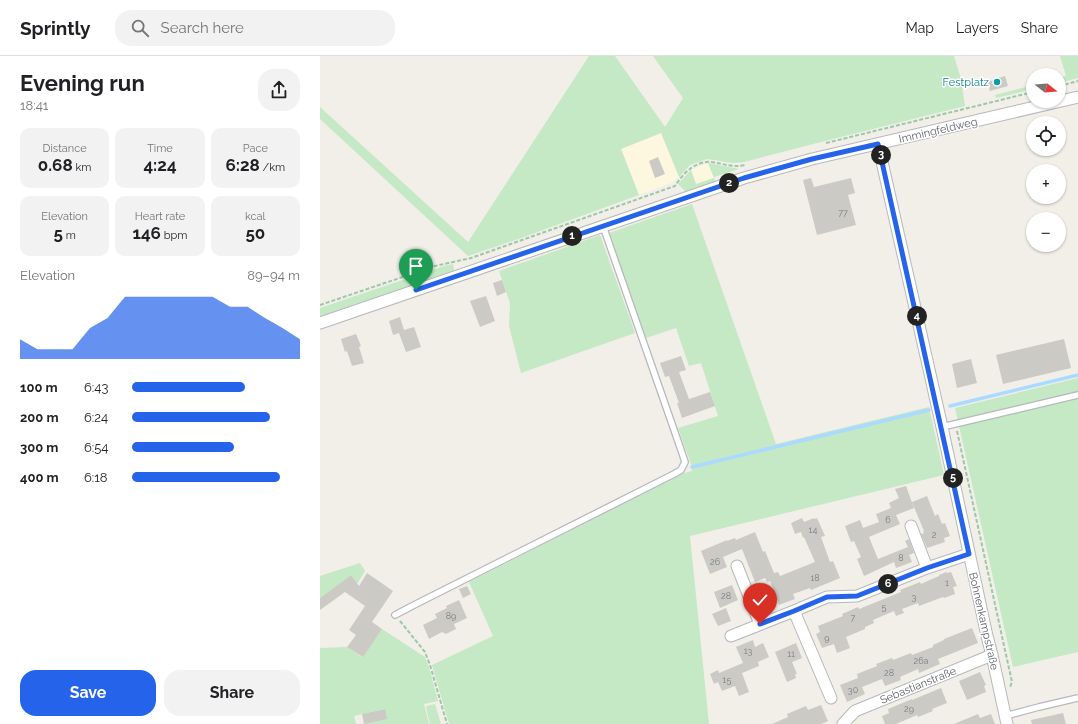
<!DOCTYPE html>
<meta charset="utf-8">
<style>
body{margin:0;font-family:Raleway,sans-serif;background:#f2f2f2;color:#202124;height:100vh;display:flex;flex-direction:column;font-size:15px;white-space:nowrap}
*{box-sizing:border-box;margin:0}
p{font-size:13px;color:#757577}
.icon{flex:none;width:22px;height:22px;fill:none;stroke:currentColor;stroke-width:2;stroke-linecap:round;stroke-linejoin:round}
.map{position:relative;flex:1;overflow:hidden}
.details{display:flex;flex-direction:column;background:#fff;width:320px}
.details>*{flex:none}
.needle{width:26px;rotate:107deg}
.buttons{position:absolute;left:706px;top:12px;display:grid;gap:8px}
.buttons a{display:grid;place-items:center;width:40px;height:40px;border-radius:50%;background:#fff;box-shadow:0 1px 3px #0004;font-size:20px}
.pin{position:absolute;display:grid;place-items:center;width:34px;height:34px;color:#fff;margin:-41px -17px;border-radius:50% 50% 50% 0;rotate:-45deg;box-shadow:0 0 4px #0007}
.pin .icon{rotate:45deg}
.km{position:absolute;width:20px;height:20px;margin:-10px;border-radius:50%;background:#222;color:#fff;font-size:11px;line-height:20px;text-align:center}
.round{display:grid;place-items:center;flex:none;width:42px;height:42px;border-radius:16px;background:#f2f2f2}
.headline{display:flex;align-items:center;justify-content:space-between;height:68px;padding:0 20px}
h1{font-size:22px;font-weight:700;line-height:30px}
.figures{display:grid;grid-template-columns:repeat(3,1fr);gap:6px;height:68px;padding:4px 20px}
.figures div{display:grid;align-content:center;border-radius:10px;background:#f2f2f2;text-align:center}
.figures b{font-size:17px;font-weight:700}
.figures small{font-size:11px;font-weight:400}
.figures p{font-size:11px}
.chart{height:112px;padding:8px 20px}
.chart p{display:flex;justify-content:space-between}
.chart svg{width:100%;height:72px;margin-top:4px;fill:#2563eb;opacity:.7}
.action{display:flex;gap:8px;margin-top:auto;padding:8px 20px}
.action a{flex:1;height:46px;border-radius:16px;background:#2563eb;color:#fff;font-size:16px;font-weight:700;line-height:46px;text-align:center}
.action a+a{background:#f2f2f2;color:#202124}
ul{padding:0 20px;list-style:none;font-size:13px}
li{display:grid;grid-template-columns:64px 48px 1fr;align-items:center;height:30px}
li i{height:10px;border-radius:5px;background:#2563eb}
header{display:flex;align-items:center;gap:24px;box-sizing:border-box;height:56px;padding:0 20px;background:#fff;border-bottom:1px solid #e0e0e0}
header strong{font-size:19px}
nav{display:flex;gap:22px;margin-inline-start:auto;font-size:14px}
.search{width:280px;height:36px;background:#f2f2f2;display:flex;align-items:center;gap:10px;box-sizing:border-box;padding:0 14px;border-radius:16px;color:#757577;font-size:15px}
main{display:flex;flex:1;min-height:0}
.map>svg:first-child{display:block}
.commercial{fill:#fef7e0}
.green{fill:#c5e8c5}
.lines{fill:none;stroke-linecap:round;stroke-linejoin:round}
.stream{stroke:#aadaff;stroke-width:3.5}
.building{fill:#cccac5}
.service-casing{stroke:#b5b8bc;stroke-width:8}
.minor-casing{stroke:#b5b8bc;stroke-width:13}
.path{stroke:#9cc7a9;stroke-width:2;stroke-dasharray:4 2;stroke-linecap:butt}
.service{stroke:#fff;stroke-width:5.5}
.minor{stroke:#fff;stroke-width:11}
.route-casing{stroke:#fff;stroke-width:8}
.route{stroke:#2563eb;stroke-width:5}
.culture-dot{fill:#0f9aa8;stroke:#fff;stroke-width:1.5}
.labels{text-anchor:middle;stroke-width:3;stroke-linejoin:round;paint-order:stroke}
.number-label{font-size:9px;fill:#7a7d7f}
.culture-label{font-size:11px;fill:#0d838f;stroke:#fff;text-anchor:end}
.street-label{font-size:11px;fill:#5f6368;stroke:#fff}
</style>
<header>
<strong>Sprintly</strong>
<div class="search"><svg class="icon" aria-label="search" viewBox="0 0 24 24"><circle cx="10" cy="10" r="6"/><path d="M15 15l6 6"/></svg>Search here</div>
<nav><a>Map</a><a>Layers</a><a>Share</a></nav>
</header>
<main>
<section class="details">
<div class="headline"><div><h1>Evening run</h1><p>18:41</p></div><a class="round"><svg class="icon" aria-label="share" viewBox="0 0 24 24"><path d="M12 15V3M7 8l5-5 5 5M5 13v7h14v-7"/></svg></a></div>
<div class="figures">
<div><p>Distance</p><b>0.68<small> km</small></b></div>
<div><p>Time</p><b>4:24</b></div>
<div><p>Pace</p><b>6:28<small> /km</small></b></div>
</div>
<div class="figures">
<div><p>Elevation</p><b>5<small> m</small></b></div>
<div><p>Heart rate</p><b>146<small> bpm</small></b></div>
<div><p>kcal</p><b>50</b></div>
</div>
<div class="chart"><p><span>Elevation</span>89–94 m</p>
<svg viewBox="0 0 160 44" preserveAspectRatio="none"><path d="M0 44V32L10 38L20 38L30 38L40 25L50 19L60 6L70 6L80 6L90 6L100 6L110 6L120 12L130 12L140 19L150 25L160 32V44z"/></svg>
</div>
<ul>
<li><b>100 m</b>6:43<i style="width:67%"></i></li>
<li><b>200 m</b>6:24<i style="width:82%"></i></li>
<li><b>300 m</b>6:54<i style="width:61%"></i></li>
<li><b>400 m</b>6:18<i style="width:88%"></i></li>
</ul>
<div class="action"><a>Save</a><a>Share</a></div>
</section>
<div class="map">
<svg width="758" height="668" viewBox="0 0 758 668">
<rect width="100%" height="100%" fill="#f1efe8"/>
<path class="commercial" d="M342,77l17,44 -8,6 -32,12 -18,-46z
M388,107l6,15 -18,6 -5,-14z"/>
<path class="green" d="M269,0h26l50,71 18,-29 -30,-42h301l7,23 4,27 -152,38 -69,18 -10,1 -9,-1 -10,-2 -8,-1 -17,6 -11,12 -18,-44 -40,16 18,46 -118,43 -53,18 -148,-137v-12l148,135z
M740,0h18v22l-19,5v-5l7,-2z
M713,29v4l-37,9 -1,-3z
M388,107l31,6 -25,8 1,5 -29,10 -8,-8 13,-14 5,14 18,-6z
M372,148l84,240 153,-37 15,68 -254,61 19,188h-260l-17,-59 61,-29 -24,-54 215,-109 8,-2 -1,-7 -13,-36 40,-12 -17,-53 -12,3 -13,-38 -30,10 -37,-105z
M280,179l35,98 -114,40 -12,-47 1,-23 -11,-32z
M133,208l1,6 -3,4 -131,45v-11l124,-42z
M758,322v274l-65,15 -58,-259z
M40,507l5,8 -8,13 -6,-9 -31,23v-22z
M62,573l43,28 4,10 9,34 -14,3 5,20h-65l20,-15 -30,7 2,8h-36v-76l27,-1 15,10z
M115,648l6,20h-11l-4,-17 1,-1z"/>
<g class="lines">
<path class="stream" d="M630,350l128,-31
M372,411l237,-57"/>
</g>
<path class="building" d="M685,20l3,10 -18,5 -3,-9z
M338,101l7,17 -10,4 -6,-17z
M491,122l3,9 37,-9 4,15 -7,2 8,30 -39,10 -14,-55z
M182,224l4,12 -9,4 -4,-13z
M166,240l9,25 -15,6 -10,-26z
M80,261l4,13 10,-3 7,20 -15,5 -7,-19 -6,2 -4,-14z
M36,278l5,12 -2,1 5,16 -12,3 -5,-15 -2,1 -4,-13z
M744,283l7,29 -68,16 -7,-29z
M361,300l5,14 -7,2 10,27 21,-7 5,14 -33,12 -5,-15h2l-10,-27 -4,1 -5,-14z
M651,303l6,24 -20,5 -5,-24z
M586,430l8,22 -18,7 4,9 -31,13 9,22 30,-12 -3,-6 4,-2 5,14 -5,2 3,7 -16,6 -2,-6 -30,14 -7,-17 4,-2 -7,-16 -3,1 -6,-16 15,-6 3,8 16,-6 -3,-8 15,-6 -2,-5 10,-5 -4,-9z
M607,440l8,20 3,-2 4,10 3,-1 5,13 -6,2 1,4 -18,6 -6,-14 3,-1 -1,-2h1l-12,-29z
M482,462l2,4 10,-4v1l3,-1 8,18 -4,1 9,25 3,-1 7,17 -29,12 -1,-2 -17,6 2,5 -16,6 -9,-24 -3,1 -2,-4 -10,4 -13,-33 -19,8 4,10 -17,7 -9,-23 26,-11v1l8,-3 1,2 19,-8 8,20 2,-1 9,22 4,-1 2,4 35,-14 -11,-25 -1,1 -2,-6 -6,2 -4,-11z
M626,516l1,1 4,-1 6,14 -4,1 2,7 -11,4 -1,-1 -24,9 -1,-3 -16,6 2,4 -8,3 -2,-5 -21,9 1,3 -9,4v2l-19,8 4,11 -13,5 -3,-9 -12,4 -6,-14 4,-2 -2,-6 25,-10 -1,-2 16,-7 1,2 42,-17 -1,-2 20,-8 1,2 18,-8v-1z
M47,517l26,18 -21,31 10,7 -19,28 -16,-10 9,-12 -7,-5 16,-24 -20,-14 -25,18v-12l31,-23 8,11z
M412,529l6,15 -18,8 -6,-16z
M147,530l4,8 -8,4 -4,-9z
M139,544l8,18 -13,6 2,5 -10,5 -4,-2 -13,7 -6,-14 14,-7 -2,-4 12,-6 -1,-2z
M406,552l5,13 -13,5 -6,-12z
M652,572l6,15 -40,16 2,5 -21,9 -1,-4 -18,8 1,3 -16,6 -3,-7 -20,8 3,7 -18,8 -7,-17 18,-7 -1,-4 20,-8 -1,-2 16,-6 1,2 18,-7 1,2 21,-8v-2l11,-5v-1z
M433,584l2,7 8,-4 6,14 -11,5 1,4 -17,7 7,19 -10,4 -4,-10 -13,5 -4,-9 -4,2 -4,-10 8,-4 1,3 24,-10 -7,-16z
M476,587l6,15 -10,4 5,12h-2l1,4 -9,4 -12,-30z
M660,616l6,13 -2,1 2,6 -19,8 -8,-19z
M621,632l6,15 -15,6 1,2 -15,6 -1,-2 -21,9h-11l-3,-8 7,-3 -1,-4 24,-10v1z
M501,649l7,16 -7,3h-49l16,-7 -1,-3 19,-8 2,4z
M65,653l2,10 -23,5 -2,-10z
M743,657l3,11h-34l-1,-4z
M658,658l2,4 11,-4 4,10h-41z"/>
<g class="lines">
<defs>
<path id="service" d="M622,371l136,-32
M75,559l21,-11 258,-130 7,-4 4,-8 -5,-15 -77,-221
M685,660l34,-9 39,-9"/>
<path id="minor" d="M558,88l64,283 45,209 5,19 15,69
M0,267l424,-145 68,-19 266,-62
M591,470l16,42
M417,510l23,58
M474,555l37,87
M411,580l63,-25 33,-14 30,-1 70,-28 42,-14
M523,668l12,-13 137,-56"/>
</defs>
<use href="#service" class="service-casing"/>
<use href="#minor" class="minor-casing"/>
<path class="path" d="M739,30l19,-5
M506,87l207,-51
M0,249l115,-39 36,-8 204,-72c4,-6 9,-13 15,-17 4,-4 15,-8 20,-7 13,1 21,6 35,3
M637,375l55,251 -2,5
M80,565l25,31 5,13 17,59"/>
<use href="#service" class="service"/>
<use href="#minor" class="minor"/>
</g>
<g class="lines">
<defs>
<path id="route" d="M96,234l328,-112 68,-19 66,-15 91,410 -42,14 -70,28 -30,1 -33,14 -34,13"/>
</defs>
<use href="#route" class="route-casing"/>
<use href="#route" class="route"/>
</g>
<circle class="culture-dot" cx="677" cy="26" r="4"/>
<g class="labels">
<g class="number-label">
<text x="523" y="160">77</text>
<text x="568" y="467">6</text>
<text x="493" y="477">14</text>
<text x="614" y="482">2</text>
<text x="581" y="505">8</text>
<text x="395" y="509">26</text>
<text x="495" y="525">18</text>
<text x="627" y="530">1</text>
<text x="406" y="543">28</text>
<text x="594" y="544">3</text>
<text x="564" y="554">5</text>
<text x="131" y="563">89</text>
<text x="533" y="565">7</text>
<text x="507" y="585">9</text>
<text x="428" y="598">13</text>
<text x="471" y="601">11</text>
<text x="601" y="608">26a</text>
<text x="569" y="620">28</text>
<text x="407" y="627">15</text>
<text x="533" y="637">30</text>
<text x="589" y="656">29</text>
</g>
<g class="culture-label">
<text x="669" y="30">Festplatz</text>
</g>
<g class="street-label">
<text transform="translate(618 74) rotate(-13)" y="4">Immingfeldweg</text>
<text transform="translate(664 565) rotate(77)" y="4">Bohnenkampstraße</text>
<text transform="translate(598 629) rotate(-22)" y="4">Sebastianstraße</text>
</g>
</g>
</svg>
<div class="buttons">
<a><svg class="needle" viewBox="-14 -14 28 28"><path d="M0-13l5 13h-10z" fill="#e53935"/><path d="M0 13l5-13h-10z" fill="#757577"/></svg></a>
<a><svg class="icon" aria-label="locate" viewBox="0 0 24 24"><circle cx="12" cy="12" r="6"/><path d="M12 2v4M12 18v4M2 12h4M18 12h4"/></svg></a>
<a>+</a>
<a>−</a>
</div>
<div class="pin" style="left:96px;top:234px;background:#1e9e55"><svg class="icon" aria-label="arrive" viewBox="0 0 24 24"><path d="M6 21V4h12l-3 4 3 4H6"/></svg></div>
<div class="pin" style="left:440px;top:568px;background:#d93025"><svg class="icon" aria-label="check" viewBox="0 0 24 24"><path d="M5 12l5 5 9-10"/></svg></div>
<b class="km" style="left:252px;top:180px">1</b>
<b class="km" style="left:409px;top:127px">2</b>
<b class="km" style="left:561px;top:99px">3</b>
<b class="km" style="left:597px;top:260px">4</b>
<b class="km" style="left:633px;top:422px">5</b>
<b class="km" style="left:568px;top:528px">6</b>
</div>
</main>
